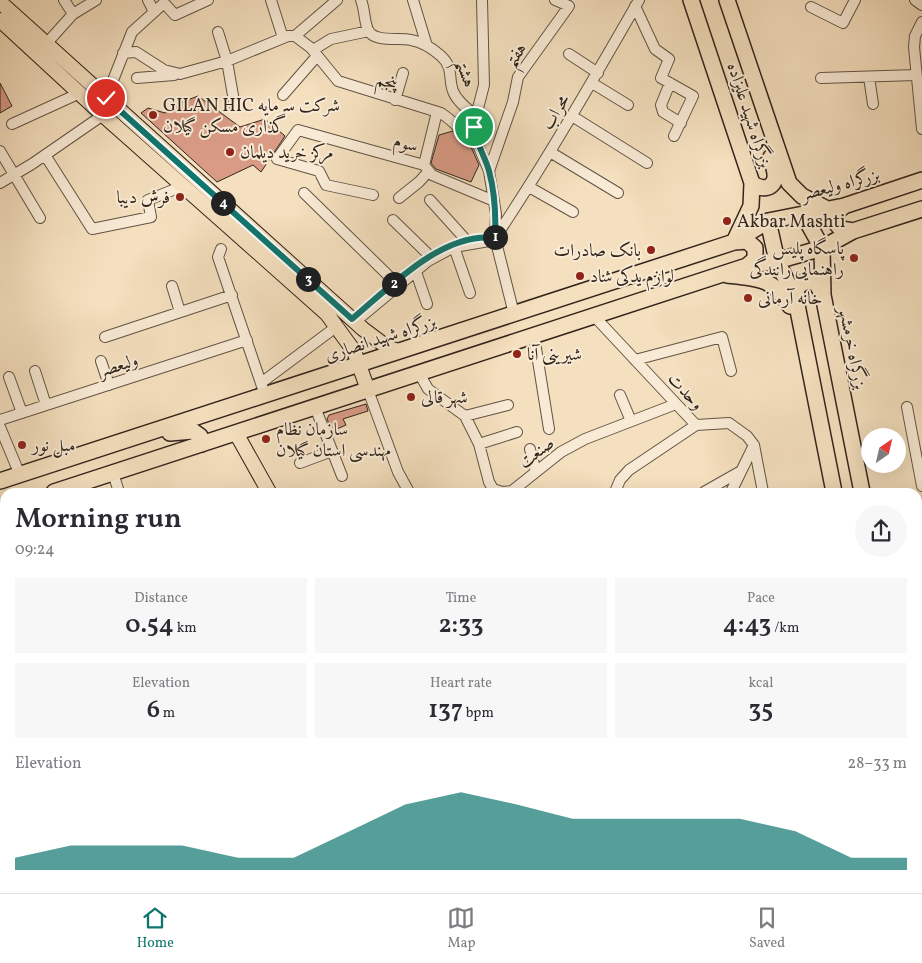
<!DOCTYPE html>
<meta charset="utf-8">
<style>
body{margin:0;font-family:Vollkorn,Amiri,serif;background:#f7f7f7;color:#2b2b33;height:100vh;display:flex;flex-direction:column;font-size:19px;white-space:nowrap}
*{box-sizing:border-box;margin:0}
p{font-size:16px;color:#7c7c81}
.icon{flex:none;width:28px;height:28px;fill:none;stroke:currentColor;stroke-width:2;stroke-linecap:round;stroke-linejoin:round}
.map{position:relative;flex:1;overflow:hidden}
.drawer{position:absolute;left:0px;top:488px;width:922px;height:406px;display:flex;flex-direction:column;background:#fff;border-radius:15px 15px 0 0;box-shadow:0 5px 20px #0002}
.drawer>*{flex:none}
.needle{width:32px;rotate:34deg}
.buttons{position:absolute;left:861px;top:428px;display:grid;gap:10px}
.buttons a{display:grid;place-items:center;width:45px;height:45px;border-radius:50%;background:#fff;box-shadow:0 5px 20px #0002;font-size:25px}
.pin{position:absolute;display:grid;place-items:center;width:42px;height:42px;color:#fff;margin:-21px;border:2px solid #fff;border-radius:50%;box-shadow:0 1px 5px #0007}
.km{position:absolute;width:25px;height:25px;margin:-12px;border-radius:50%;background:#222;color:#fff;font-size:14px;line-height:25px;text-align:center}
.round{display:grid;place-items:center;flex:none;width:52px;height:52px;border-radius:26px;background:#f7f7f7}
.overview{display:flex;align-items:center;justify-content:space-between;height:85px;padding:0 15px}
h1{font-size:28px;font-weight:600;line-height:38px}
.stats{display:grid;grid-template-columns:repeat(3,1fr);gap:8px;height:85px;padding:5px 15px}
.stats div{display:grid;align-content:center;border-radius:0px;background:#f7f7f7;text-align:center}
.stats b{font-size:25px;font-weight:600}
.stats small{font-size:14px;font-weight:400}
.stats p{font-size:14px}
.chart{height:140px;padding:10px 15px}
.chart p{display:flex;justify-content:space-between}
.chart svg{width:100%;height:90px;margin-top:5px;fill:#0f766e;opacity:.7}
.menu{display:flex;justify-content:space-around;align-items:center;height:70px;border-top:1px solid #e1e1e2;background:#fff;font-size:14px;color:#7c7c81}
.menu a{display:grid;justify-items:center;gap:2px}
.menu .active{color:#0f766e}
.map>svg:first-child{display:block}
.building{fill:#d99b86;stroke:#31251b}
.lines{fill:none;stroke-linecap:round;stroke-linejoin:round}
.minor-casing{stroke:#625444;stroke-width:12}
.major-casing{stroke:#31251b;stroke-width:16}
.highway-casing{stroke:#31251b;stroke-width:18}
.minor{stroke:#f8ead5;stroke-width:10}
.major{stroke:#f4dfbe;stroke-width:14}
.highway{stroke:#f4dfbe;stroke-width:15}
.route-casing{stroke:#fff;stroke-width:10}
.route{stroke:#0f766e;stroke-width:6}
.poi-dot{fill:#8f2418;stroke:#f8ead5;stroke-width:2}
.labels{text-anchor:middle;stroke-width:4;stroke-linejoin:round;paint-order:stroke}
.street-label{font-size:18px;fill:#31251b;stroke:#f8ead5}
.poi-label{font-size:18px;fill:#31251b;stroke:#f8ead5;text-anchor:start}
</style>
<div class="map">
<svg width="922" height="893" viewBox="0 0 922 893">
<rect width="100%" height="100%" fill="#f4dfbe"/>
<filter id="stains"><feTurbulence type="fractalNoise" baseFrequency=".004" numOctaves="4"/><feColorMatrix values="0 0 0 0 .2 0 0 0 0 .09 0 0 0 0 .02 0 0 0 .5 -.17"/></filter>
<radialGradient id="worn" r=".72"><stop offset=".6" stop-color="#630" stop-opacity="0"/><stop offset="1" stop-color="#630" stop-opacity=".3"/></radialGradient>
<path class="building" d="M0,83l12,23 -12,7z
M198,96l42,31 25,-8 20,17 -24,36 -8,-7 -36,17 -76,-69 7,-5 17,5 15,-10z
M453,131l19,18 7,16 -8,17 -35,-13 -5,-6 8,-28z
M366,404l2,7 -25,8 3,6 -14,6 -5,-12 2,-4z"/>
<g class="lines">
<defs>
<path id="minor" d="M64,0l9,14
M148,0l6,12
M271,0l12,38
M361,0c4,10 3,21 7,30 6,13 32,7 43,10 12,2 21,8 30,16 13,12 7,22 12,35 4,11 15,18 23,25
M413,0l14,46
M482,0l2,85 -8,31 -1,22 14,33 7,43 -1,24 19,76
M915,0l7,5
M635,6l20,43 14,10 -8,19 32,18 -19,40
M811,7l32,16 12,-23
M922,22l-7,14 -1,11 8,82
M218,32l9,29 8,46
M295,36l16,12 27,33 103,32c14,9 24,22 38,33
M295,36l42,-36
M46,44l27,-30 23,-14
M313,50l18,-11 38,-8
M123,53l13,-1 28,18 16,4 47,-13 61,-25h7
M569,54l29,19
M869,77l4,27
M137,78l37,-3
M821,78l95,-3
M592,83l36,22
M670,83l-9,22 2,7 18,11
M283,95l34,-39
M106,98l26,-66 32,-29 11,12 33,-15
M395,100l8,-27
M572,116l75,47
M12,124l68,-31
M0,151l40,67
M550,152l68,41
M45,155l47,74 59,-12 -3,-17 35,-14
M424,165l13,-53
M489,171l24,-69 5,-25 51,-71 -14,-6
M0,183l32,-19 71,-49
M529,187l44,25
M304,193l92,90
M373,195l-47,-10 -7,-14 -42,-12 21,-29 126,35 8,10 62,26
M399,198l20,-16 9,-10
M430,200l37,41
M393,220l39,38
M454,247l16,46
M221,249l-3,8 47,138
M416,272l11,32
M172,286l8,26
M594,316l102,109
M355,322l73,-61 26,-14 35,-6 6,-3c52,-78 98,-158 144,-238
M534,336l15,93
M105,337l127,-42
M635,360l87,-23 9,34
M101,361l8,24
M35,371l11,34
M419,373l9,16 37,27 14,28 10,38 4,7 9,3 10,-1 49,-39 24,-13 91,-35
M9,377l13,36
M261,383l75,-56
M368,390l30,82 11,20
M620,395l11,26
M315,407l27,69
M907,407l15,79
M465,416l43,-11
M0,420l247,-80
M0,427l20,48
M479,444l38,-12
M530,449l6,23
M300,463l32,-12
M113,473l6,19
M615,492l5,-12 9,-10 67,-45 33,-2 18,13 7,9 9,47
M704,492l37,-21
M731,492l23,-47
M0,559l5,-2
M0,611l5,-2
M0,840l5,7
M35,889l3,4
M162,889l2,4
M241,889l6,4
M347,889l3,4
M606,889l3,4
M258,890l4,3
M306,892l3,-3
M407,893l7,-4
M504,893l9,-4
M627,893l11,-4
M725,893l9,-4
M816,893l1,-4"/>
<path id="major" d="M0,2l363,327 24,18 11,4
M0,20l103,95 224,199 27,37 14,39
M236,433l33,59
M918,532h4
M918,550h4
M0,720l5,7
M117,889l3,4
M493,889l3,4"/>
<path id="highway" d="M691,0l61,183 -1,23 -17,36
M727,0l62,183 13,13 25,13
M752,183c8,7 21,7 23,-5 1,-7 -3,-15 -4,-21
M844,206l-7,6 -2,10 6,7 12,2
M803,214l19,34 1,47 39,197
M768,221l9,40 19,39 38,192
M734,242l13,-1 8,7v11l-8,7
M727,275c31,3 46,3 63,31
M796,300l1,-13 9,-6 10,2 7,12
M170,433l23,-2 7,5 2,8
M0,481l734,-239 34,-21 76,-15 78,-26
M54,492l693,-226 30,-5 45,-13 31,-17 69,-22
M0,510l5,-1
M918,773l4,23
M913,889l1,4"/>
</defs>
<use href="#minor" class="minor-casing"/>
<use href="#major" class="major-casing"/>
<use href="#highway" class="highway-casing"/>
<use href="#minor" class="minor"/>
<use href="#major" class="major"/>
<use href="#highway" class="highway"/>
</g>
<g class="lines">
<defs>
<path id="route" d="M106,98l246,221c37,-31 91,-88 143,-81 1,-22 0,-45 -6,-67 -4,-15 -13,-27 -15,-44"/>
</defs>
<use href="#route" class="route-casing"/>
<use href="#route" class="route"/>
</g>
<g class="poi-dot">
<circle cx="153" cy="115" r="5"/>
<circle cx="230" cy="152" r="5"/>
<circle cx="180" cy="197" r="5"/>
<circle cx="727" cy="221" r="5"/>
<circle cx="651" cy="250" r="5"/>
<circle cx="854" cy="258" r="5"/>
<circle cx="580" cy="276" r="5"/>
<circle cx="748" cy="298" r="5"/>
<circle cx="517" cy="354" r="5"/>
<circle cx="411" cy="397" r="5"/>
<circle cx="266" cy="439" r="5"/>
<circle cx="22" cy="445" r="5"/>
</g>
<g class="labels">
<g class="street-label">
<text transform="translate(515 55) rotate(-57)" y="6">هفتم</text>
<text transform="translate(466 73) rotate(70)" y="6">هشتم</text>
<text transform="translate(387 81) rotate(16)" y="6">پنجم</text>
<text transform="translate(555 112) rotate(-59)" y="6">محراب</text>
<text transform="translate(750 115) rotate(72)" y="6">بزرگراه شهید علیزاده</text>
<text transform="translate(406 143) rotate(15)" y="6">سوم</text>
<text transform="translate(840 184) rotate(-15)" y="6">بزرگراه ولیعصر</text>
<text transform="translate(380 338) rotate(-18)" y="6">بزرگراه شهید انصاری</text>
<text transform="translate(853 348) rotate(79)" y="6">بزرگراه خرمشهر</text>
<text transform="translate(118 365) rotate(-18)" y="6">ولیعصر</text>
<text transform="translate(686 391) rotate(47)" y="6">وحدت</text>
<text transform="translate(536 452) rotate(-37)" y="6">صنعت</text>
</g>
<g class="poi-label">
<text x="163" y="111">GILAN HIC شرکت سرمایه<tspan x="163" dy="21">گذاری مسکن گیلان</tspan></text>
<text x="240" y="158">مرکز خرید دیلمان</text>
<text x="170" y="203" text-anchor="end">فرش دیبا</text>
<text x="737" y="227">Akbar Mashti</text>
<text x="844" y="254" text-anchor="end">پاسگاه پلیس<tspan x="844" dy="21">راهنمایی رانندگی</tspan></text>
<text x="641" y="256" text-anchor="end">بانک صادرات</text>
<text x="590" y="282">لوازم یدکی شاد</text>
<text x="758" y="304">خانه آرمانی</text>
<text x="527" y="360">شیرینی آنا</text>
<text x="421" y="403">شهر قالی</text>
<text x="276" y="435">سازمان نظام<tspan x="276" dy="21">مهندسی استان گیلان</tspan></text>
<text x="32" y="451">مبل نور</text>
</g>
</g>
<rect width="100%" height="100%" filter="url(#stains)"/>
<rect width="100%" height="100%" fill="url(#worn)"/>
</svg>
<div class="buttons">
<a><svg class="needle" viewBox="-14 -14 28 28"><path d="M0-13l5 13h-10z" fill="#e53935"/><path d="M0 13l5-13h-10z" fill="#7c7c81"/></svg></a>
</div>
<div class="pin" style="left:474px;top:127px;background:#1e9e55"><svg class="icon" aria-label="arrive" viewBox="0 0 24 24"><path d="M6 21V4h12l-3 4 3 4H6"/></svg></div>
<div class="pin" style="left:106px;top:98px;background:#d93025"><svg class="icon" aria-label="check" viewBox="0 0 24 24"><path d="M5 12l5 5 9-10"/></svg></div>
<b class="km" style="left:495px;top:237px">1</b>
<b class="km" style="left:394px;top:284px">2</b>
<b class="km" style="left:308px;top:279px">3</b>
<b class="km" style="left:223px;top:203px">4</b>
<section class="drawer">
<div class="overview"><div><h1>Morning run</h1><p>09:24</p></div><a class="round"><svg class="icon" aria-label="share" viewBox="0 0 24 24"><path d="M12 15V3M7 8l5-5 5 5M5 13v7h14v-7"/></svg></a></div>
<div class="stats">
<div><p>Distance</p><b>0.54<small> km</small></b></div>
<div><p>Time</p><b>2:33</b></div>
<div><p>Pace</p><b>4:43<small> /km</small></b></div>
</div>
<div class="stats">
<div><p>Elevation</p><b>6<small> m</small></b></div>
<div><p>Heart rate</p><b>137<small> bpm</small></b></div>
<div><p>kcal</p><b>35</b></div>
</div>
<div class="chart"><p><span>Elevation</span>28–33 m</p>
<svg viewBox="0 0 160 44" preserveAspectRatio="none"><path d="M0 44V38L10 32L20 32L30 32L40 38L50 38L60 25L70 12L80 6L90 12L100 19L110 19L120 19L130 19L140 25L150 38L160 38V44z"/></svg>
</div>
</section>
</div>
<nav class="menu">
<a class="active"><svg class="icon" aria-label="home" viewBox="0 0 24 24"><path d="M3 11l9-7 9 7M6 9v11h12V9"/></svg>Home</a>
<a><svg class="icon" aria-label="map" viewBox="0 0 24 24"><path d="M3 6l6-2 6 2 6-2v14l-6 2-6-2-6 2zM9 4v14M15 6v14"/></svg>Map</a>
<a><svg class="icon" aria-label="saved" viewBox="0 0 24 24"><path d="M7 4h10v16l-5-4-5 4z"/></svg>Saved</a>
</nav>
